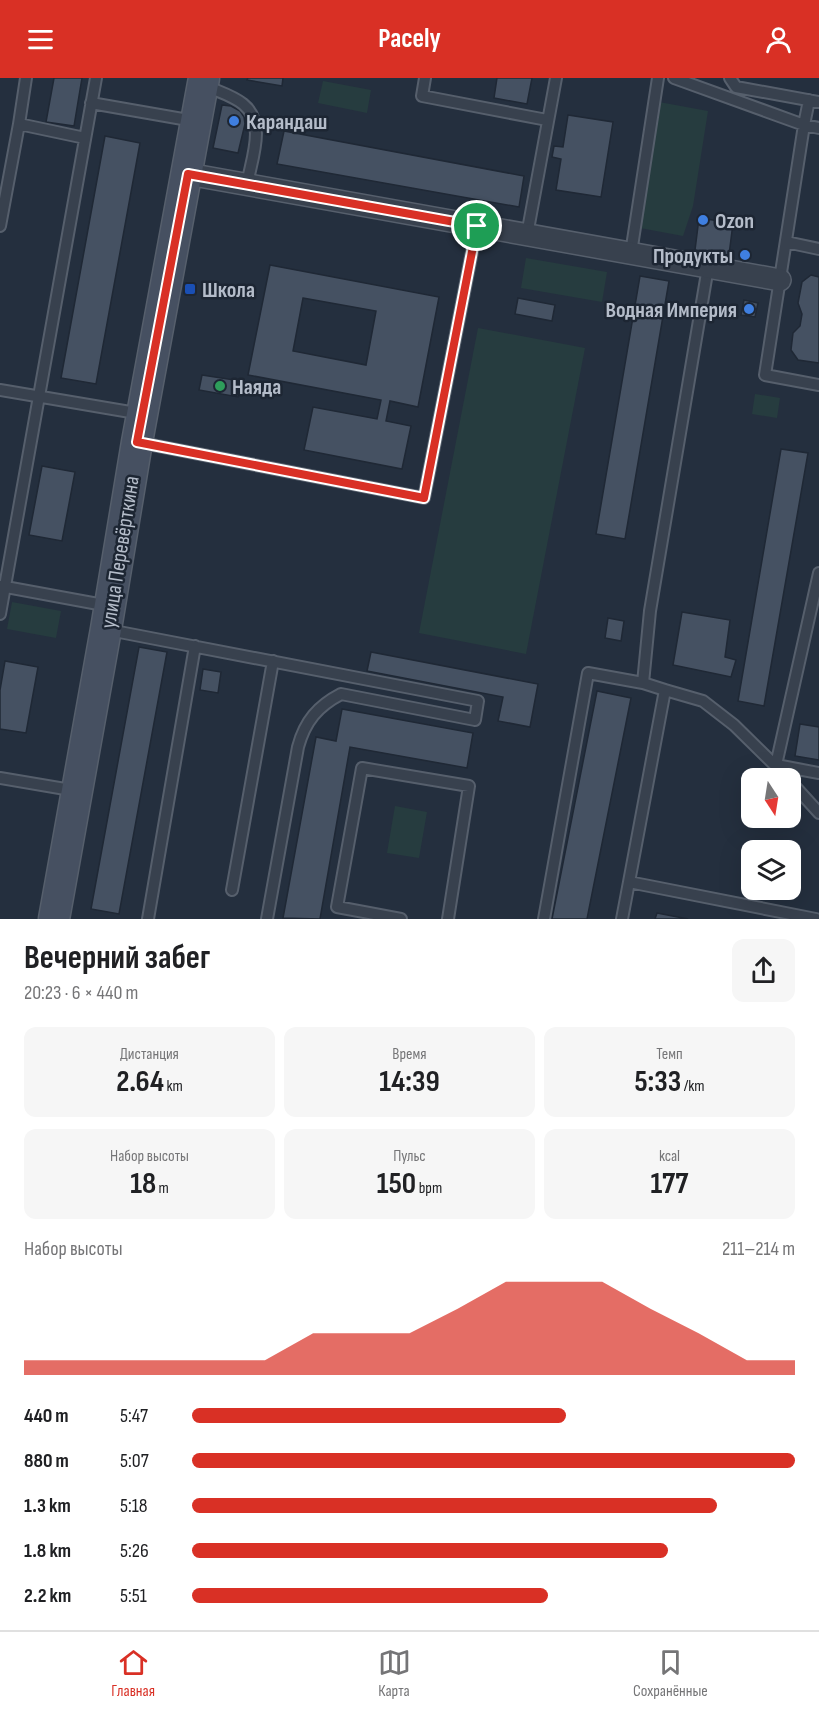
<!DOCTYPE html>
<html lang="ru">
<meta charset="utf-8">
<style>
body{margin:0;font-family:"Sofia Sans Condensed",sans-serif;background:#f6f6f6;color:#202124;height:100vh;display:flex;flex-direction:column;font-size:22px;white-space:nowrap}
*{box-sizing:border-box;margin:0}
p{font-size:20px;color:#757577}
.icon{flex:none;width:33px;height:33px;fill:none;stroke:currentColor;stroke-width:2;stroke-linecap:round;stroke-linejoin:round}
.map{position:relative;height:841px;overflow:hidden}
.drawer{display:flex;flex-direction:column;background:#fff;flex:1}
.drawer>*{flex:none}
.needle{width:39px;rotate:168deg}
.controls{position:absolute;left:741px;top:690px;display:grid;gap:12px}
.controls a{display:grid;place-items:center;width:60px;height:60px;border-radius:12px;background:#fff;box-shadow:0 6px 24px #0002;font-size:30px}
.pin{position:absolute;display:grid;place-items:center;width:51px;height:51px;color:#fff;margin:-26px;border:3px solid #fff;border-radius:50%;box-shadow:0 2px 6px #0007}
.round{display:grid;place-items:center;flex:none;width:63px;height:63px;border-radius:12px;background:#f6f6f6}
.overview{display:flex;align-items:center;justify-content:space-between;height:102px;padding:0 24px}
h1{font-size:33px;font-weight:700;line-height:45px}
.figures{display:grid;grid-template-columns:repeat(3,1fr);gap:9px;height:102px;padding:6px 24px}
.figures div{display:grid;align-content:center;border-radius:12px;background:#f6f6f6;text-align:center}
.figures b{font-size:30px;font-weight:700}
.figures small{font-size:16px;font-weight:400}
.figures p{font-size:16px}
.chart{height:168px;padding:12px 24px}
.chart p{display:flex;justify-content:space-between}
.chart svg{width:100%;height:108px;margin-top:6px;fill:#d93025;opacity:.7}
ul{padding:0 24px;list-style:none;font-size:20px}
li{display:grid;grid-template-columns:96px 72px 1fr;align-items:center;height:45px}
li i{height:15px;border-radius:8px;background:#d93025}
header{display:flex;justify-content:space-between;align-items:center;height:78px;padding:0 24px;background:#d93025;color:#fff;font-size:27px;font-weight:700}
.tabs{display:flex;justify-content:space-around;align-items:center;height:84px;border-top:2px solid #e0e0e0;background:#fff;font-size:16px;color:#757577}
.tabs a{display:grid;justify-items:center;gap:3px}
.tabs .current{color:#d93025}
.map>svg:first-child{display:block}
.green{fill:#263c3f}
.building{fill:#455162;stroke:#1f2835;stroke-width:1.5;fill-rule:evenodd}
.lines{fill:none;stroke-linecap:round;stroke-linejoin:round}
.lane-casing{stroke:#565f6c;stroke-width:14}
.street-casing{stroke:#565f6c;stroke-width:24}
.secondary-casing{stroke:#565f6c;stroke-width:33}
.lane{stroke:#38414e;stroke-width:10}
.street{stroke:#38414e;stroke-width:21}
.secondary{stroke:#465061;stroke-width:30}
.route-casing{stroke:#fff;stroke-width:12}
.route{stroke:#d93025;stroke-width:8}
.shop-dot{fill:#3f7fe0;stroke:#1d2633;stroke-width:2}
.transit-dot{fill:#1a4fb4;stroke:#1d2633;stroke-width:2}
.leisure-dot{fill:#2e9e5b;stroke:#1d2633;stroke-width:2}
.labels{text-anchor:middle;stroke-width:5;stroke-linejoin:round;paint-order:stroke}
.poi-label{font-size:22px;font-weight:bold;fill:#b4bcc9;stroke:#1d2633;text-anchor:start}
.street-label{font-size:22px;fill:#b4bcc9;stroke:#1d2633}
</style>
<header><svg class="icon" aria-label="menu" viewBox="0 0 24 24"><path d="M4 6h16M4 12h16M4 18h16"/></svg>Pacely<svg class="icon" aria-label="person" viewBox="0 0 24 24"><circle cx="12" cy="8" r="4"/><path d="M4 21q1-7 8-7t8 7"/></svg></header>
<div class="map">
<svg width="819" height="841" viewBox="0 0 819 841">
<rect width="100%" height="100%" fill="#242f3e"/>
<path class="green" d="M323,3l48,9 -4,23 -49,-10z
M659,24l49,9 -15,95 -10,30 -43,-8z
M526,180l81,14 -5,30 -81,-14z
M478,250l107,20 -59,306 -107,-21z
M755,316l25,4 -3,20 -25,-4z
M12,524l49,9 -5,27 -49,-9z
M395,728l32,6 -8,46 -32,-5z"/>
<path class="building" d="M54,0h28l-8,48 -28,-4z
M248,0h35l-1,8 -35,-6z
M497,0h35l-5,26 -33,-6z
M222,27l9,1 9,5 4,6 1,7 -7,29 -25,-5z
M568,37l45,7 -12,75 -45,-7 5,-31 -9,-2 2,-11 9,1z
M284,53l240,45 -5,31 -242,-43z
M105,58l35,7 -44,241 -35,-6z
M699,140l34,5 -4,32 -34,-5z
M270,187l169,32 -21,110 -28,-6 -4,20 25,5 -9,43 -98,-19 9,-43 64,12 4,-19 -133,-25zM303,220l73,13 -10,54 -73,-14z
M811,197l8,2v86l-21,-3 -7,-10 2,-17 7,-7 2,-12 -4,-11 4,-21z
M640,198l29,5 -44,258 -29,-5z
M518,220l37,7 -3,16 -37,-7z
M744,222l14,3 -3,14 -14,-2z
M202,297l39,6 -3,16 -39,-7z
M781,371l27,4 -44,253 -26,-5z
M42,388l33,6 -13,69 -33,-6z
M682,534l48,8 -5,37 11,3 -5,17 -58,-12z
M608,540l16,3 -3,20 -16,-3z
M139,569l28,5 -48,262 -28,-5z
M371,574l167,32 -8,43 -32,-6 5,-24 -136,-26z
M5,583l33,6 -12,66 -26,-4v-39z
M203,591l18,3 -3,21 -18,-3z
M597,613l34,7 -44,221h-35z
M342,631l131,24 -6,35 -117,-21 -30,172 -37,-1 33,-181 20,4z
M800,646l19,3v33l-24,-4z
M657,835l31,6h-33z"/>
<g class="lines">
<defs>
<path id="lane" d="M26,0l-7,46 66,14
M425,0l-3,18 125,24
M674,0l130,47 -39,250 54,10
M730,0l6,9 83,15
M204,7c12,6 28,10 39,19 24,19 8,56 4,81
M809,22l-5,25 15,3
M91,25l103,18
M0,148l19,-102
M527,157l29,-157
M786,164l33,7
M631,175l27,-175
M0,312l142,24
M137,364l287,56 53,-272
M819,495l-43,192 43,8
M0,508l109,20
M0,536l96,-536
M109,552l369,71 -3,19 -134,-26c-23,12 -36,27 -43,53l-31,172
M643,605l7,-72 58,-344
M665,612l38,11 31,24 54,53
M0,700l77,13
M790,703l29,32
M232,812l41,-229
M148,841l47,-273
M401,841l-64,-12 25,-139 107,18 -21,133
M544,841l44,-246 55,10 22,7 -36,192 187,37
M622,841l7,-37"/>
<path id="street" d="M188,96l592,106"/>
<path id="secondary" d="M54,841l52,-290 31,-187 67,-364"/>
</defs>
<use href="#lane" class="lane-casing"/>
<use href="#street" class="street-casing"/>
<use href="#secondary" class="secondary-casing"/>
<use href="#lane" class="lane"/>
<use href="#street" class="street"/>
<use href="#secondary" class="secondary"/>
</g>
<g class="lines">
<defs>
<path id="route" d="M188,96l289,52 -53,272 -287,-56z"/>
</defs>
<use href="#route" class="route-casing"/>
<use href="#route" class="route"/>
</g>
<g class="shop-dot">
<circle cx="234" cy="43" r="6"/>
<circle cx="703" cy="142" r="6"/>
<circle cx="745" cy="177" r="6"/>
<circle cx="749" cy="231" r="6"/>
</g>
<rect class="transit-dot" x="184" y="205" width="12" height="12" rx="3"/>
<circle class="leisure-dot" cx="220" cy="308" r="6"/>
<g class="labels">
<g class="poi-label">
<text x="246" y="51">Карандаш</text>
<text x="715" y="150">Ozon</text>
<text x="733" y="185" text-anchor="end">Продукты</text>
<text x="202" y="219">Школа</text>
<text x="737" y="239" text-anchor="end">Водная Империя</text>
<text x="232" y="316">Наяда</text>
</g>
<g class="street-label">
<text transform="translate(119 474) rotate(-81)" y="8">улица Перевёрткина</text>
</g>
</g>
</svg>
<div class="controls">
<a><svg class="needle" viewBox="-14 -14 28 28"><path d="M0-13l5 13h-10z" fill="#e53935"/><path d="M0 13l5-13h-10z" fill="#757577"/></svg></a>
<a><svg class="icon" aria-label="layers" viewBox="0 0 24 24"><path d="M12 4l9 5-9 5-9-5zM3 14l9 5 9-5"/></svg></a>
</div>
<div class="pin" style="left:477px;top:148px;background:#1e9e55"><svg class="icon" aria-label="arrive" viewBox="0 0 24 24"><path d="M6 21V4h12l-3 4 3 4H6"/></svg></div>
</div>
<section class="drawer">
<div class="overview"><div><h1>Вечерний забег</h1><p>20:23 · 6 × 440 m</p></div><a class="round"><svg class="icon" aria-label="share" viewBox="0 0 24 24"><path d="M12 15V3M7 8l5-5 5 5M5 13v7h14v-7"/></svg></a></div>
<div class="figures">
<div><p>Дистанция</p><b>2.64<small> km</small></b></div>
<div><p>Время</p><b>14:39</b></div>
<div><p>Темп</p><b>5:33<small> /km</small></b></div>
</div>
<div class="figures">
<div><p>Набор высоты</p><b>18<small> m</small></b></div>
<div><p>Пульс</p><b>150<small> bpm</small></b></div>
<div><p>kcal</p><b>177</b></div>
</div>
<div class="chart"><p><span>Набор высоты</span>211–214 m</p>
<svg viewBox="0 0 160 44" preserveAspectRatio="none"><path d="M0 44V38L10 38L20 38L30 38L40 38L50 38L60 27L70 27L80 27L90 17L100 6L110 6L120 6L130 17L140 27L150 38L160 38V44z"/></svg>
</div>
<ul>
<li><b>440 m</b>5:47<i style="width:62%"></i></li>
<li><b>880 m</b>5:07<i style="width:100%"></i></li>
<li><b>1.3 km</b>5:18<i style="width:87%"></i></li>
<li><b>1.8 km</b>5:26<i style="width:79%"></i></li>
<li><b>2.2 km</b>5:51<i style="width:59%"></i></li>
</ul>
</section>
<nav class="tabs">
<a class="current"><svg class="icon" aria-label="home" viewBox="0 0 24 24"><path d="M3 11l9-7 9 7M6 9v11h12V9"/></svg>Главная</a>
<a><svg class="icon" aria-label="map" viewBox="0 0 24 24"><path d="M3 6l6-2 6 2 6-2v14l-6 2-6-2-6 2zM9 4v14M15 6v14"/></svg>Карта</a>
<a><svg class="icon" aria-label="saved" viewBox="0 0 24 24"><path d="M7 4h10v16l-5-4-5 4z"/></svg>Сохранённые</a>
</nav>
